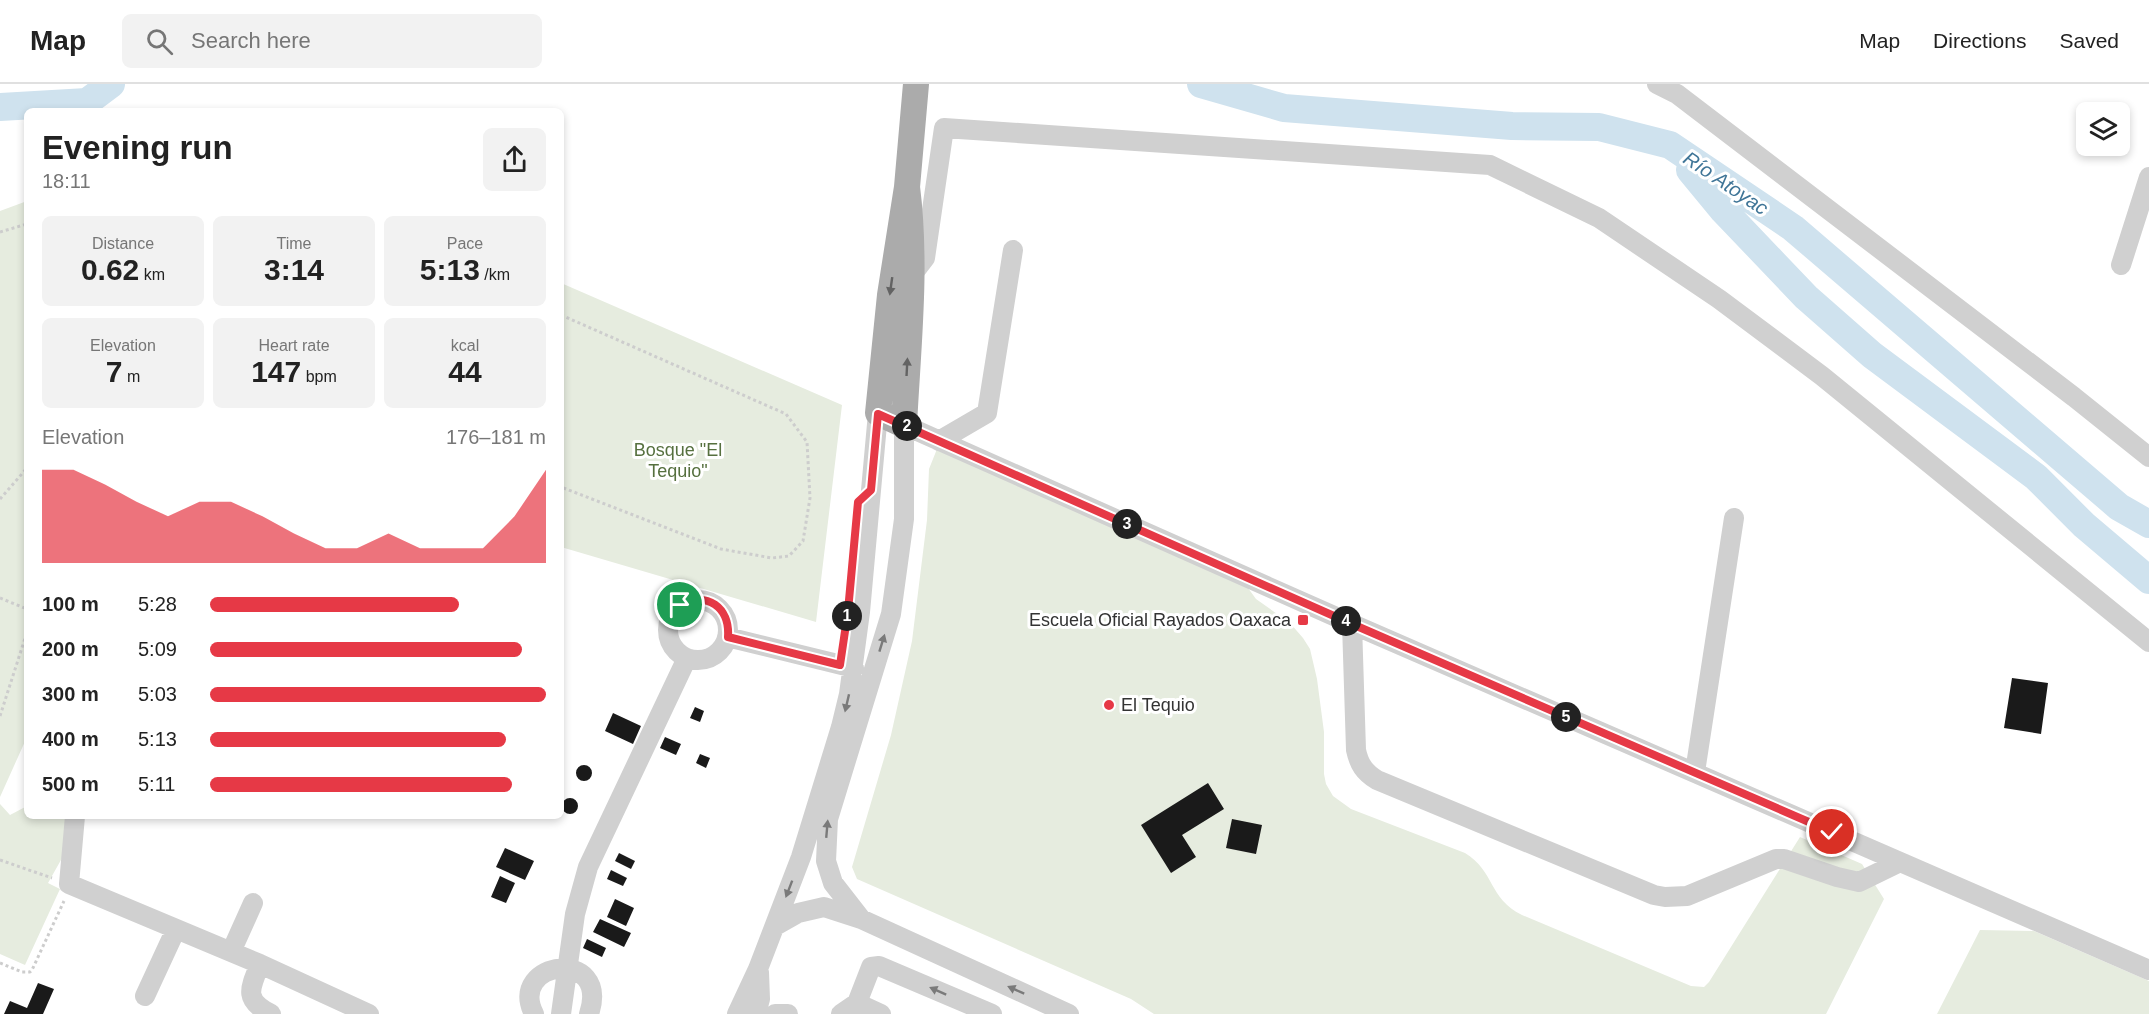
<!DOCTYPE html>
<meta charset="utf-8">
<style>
body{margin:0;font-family:Arial,sans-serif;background:#f2f2f2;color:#222;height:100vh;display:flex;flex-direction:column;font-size:22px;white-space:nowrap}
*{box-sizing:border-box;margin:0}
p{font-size:20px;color:#767676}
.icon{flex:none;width:33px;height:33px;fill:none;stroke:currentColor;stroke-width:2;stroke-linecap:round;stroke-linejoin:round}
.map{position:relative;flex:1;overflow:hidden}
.panel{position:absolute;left:24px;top:24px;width:540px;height:711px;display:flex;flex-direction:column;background:#fff;border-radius:9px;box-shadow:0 3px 9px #0003}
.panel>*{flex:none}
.controls{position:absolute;left:2076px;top:18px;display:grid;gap:12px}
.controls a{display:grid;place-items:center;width:54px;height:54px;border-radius:9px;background:#fff;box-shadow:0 3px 9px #0003;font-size:30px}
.pin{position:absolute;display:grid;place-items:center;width:51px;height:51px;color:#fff;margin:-26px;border:3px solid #fff;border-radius:50%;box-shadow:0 2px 6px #0007}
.km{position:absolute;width:30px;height:30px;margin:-15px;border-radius:50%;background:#222;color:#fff;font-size:16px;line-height:30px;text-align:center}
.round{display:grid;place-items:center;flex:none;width:63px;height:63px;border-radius:9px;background:#f2f2f2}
.summary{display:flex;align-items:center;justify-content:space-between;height:102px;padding:0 18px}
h1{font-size:33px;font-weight:700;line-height:45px}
.figures{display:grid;grid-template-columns:repeat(3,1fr);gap:9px;height:102px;padding:6px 18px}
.figures div{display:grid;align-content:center;border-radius:9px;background:#f2f2f2;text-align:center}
.figures b{font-size:30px;font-weight:700}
.figures small{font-size:16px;font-weight:400}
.figures p{font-size:16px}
.chart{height:168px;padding:12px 18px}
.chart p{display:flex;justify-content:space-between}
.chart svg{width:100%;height:108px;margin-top:6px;fill:#e63946;opacity:.7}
ul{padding:0 18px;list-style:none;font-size:20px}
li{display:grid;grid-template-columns:96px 72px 1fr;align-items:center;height:45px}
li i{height:15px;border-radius:8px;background:#e63946}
header{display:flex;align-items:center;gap:36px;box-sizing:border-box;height:84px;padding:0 30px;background:#fff;border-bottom:2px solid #e0e0e0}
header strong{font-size:28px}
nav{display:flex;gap:33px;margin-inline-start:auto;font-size:21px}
.search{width:420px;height:54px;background:#f2f2f2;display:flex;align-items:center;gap:15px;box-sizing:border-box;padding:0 21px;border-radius:9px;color:#767676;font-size:22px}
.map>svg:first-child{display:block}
.green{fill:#e6ecdf}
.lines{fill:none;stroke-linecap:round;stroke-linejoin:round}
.river{stroke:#cfe2ee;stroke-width:28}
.building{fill:#1a1a1a}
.path{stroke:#cdcdcd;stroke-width:3;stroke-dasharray:3 3;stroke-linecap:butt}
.minor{stroke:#d0d0d0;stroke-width:20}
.major{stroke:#ababab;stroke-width:26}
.oneway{fill:#636363}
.oneway2{fill:#7a7a7a}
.route-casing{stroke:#fff;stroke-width:12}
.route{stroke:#e63946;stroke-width:8}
.poi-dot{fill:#e63946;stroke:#fff;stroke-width:2}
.labels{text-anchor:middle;stroke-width:6;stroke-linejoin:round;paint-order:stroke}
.park-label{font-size:18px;fill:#56703f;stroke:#fff}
.poi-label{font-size:18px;fill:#333;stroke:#fff;text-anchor:end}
.water-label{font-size:20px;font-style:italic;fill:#3f7597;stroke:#fff}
</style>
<header>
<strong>Map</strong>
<div class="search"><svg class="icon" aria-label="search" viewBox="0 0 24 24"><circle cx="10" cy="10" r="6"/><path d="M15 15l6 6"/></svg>Search here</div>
<nav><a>Map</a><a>Directions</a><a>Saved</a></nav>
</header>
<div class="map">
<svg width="2149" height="930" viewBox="0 0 2149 930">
<rect width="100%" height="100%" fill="#fff"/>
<path class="green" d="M27,117v536l-27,60v-586z
M561,199l281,122 -26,217 -255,-75z
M937,365l311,139 8,11 34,24 13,15 7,11 7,30 7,53v42l2,10 7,12 18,13 114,44c30,18 23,45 57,62l169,71 13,1 5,-5 91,-145 62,27 22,35 -58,115h-672l-23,-15 -274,-120 -5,-12 39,-132 21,-94 15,-121 2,-51z
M0,720l10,11 17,-9v10h33l19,12 -31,55 12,6 -35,76 -25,-11z
M1980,846l54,1 115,50v33h-212z"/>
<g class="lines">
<path class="river" d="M1201,0l83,24 228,18 87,1 71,18 123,83 326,279 30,17
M0,23l87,-5 24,-18
M1690,86l33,40 83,87 66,58 164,122 48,48 65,55"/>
</g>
<path class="building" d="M2012,594l36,5 -7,51 -37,-6z
M695,623l9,4 -4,11 -10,-4z
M613,629l28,13 -8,18 -28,-13z
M665,653l16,7 -5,11 -16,-7z
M700,670l10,4 -4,10 -10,-5z
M576 689a8 8 0 1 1 16 0a8 8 0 1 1-16 0Z
M1208,699l16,26 -42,26 14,22 -25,16 -30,-48z
M562 722a8 8 0 1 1 16 0a8 8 0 1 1-16 0Z
M1232,735l30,6 -6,29 -30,-6z
M505,764l29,13 -9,19 -29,-13z
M619,769l16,8 -4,8 -16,-8z
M611,786l16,8 -4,8 -16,-7z
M500,792l15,7 -9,20 -15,-6z
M615,815l19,9 -8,18 -19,-9z
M600,835l31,14 -7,14 -31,-15z
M587,855l19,9 -4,9 -19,-9z
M38,899l16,6 -11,25h-39l6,-13 17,7z"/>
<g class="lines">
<path class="path" d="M0,148l27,-8
M561,231l225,99 21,28 3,56 -7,43 -14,15 -17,2 -51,-9 -160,-62
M0,415l27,-31
M0,514l27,11
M0,632l27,-84
M0,776l52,18
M0,879l22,9h8l2,-2 32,-69"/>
<path class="minor" d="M1657,0l20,10 397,303 75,60
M2121,181l28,-88
M912,191l13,-17 19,-130 546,37 109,53 120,81 103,77 327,266
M939,357l48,-28 26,-163
M668 546a30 30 0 1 1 60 0a30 30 0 1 1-60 0Z
M1352,540l4,126c3,14 8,22 21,30l277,115 11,2 22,-1 89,-37h8l53,18 22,5 41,-20
M727,553l127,31
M1695,688l39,-254
M75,732l-6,68 191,80 109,50
M861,835l-28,-36 -7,-22 2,-42 63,-205 13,-95v-94l448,199 797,346
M775,842l23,-13 26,-6 37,12 208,95
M231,868l22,-49
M260,880c-11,26 -16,36 11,50
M145,912l31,-67
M857,919l24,11
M534,930c-27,-54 77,-67 55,0
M561,930l14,-100 13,-47 99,-209
M737,930l21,-45 43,-112 40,-130 8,-33 11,-82 18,-199
M756,930l4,-15 -1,-27
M775,930h13
M841,930l16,-11 14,-36 8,-1 113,48"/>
<path class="major" d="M907,103c10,79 1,159 -3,238l-26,-12 12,-118 17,-108 9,-103"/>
</g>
<defs><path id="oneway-solid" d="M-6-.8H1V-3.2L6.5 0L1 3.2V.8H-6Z" transform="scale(1.5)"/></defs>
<g class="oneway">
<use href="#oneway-solid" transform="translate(891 202) rotate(98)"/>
<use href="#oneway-solid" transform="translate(907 283) rotate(-87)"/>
</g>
<g class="oneway2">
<use href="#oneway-solid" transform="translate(882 559) rotate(-73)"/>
<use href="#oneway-solid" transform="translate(847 619) rotate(103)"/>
<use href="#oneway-solid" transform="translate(827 745) rotate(-85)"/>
<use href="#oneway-solid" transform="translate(789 805) rotate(111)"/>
<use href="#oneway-solid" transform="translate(1016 906) rotate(-156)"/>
<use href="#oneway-solid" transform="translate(938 907) rotate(-156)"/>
</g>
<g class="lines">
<defs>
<path id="route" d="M680,521c27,-14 50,2 48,32l112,28 8,-54 10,-109 13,-12 7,-76 474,210 480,208"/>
</defs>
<use href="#route" class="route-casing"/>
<use href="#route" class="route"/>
</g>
<g class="poi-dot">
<rect x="1297" y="530" width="12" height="12" rx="3"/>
<circle cx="1109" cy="621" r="6"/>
</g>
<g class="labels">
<g class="park-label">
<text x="678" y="372">Bosque "El<tspan x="678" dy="21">Tequio"</tspan></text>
</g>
<g class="poi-label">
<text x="1291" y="542">Escuela Oficial Rayados Oaxaca</text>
<text x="1121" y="627" text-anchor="start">El Tequio</text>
</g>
<g class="water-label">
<text transform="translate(1726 99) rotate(34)" y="7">Río Atoyac</text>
</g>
</g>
</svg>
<div class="controls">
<a><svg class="icon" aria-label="layers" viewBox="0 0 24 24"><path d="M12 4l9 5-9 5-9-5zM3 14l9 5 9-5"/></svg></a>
</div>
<div class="pin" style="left:680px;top:521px;background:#1e9e55"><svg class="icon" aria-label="arrive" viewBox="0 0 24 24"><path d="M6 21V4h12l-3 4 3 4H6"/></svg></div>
<div class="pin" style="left:1832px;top:748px;background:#d93025"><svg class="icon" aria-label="check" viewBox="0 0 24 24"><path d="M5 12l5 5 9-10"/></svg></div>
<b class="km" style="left:847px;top:532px">1</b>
<b class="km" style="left:907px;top:342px">2</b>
<b class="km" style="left:1127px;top:440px">3</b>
<b class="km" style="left:1346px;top:537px">4</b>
<b class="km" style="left:1566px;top:633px">5</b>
<section class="panel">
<div class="summary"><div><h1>Evening run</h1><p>18:11</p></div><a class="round"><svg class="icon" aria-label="share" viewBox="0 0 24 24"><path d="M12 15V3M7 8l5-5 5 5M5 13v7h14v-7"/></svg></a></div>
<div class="figures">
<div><p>Distance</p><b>0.62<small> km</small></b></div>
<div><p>Time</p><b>3:14</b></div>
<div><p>Pace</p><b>5:13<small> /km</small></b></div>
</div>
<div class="figures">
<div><p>Elevation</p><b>7<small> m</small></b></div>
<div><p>Heart rate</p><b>147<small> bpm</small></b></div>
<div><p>kcal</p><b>44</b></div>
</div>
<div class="chart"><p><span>Elevation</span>176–181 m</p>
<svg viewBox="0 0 160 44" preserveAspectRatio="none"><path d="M0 44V6L10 6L20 12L30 19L40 25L50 19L60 19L70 25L80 32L90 38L100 38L110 32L120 38L130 38L140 38L150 25L160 6V44z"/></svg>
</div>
<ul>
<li><b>100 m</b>5:28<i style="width:74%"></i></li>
<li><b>200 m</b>5:09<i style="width:93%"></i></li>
<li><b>300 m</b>5:03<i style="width:100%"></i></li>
<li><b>400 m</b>5:13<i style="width:88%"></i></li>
<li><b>500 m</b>5:11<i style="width:90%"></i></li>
</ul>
</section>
</div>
